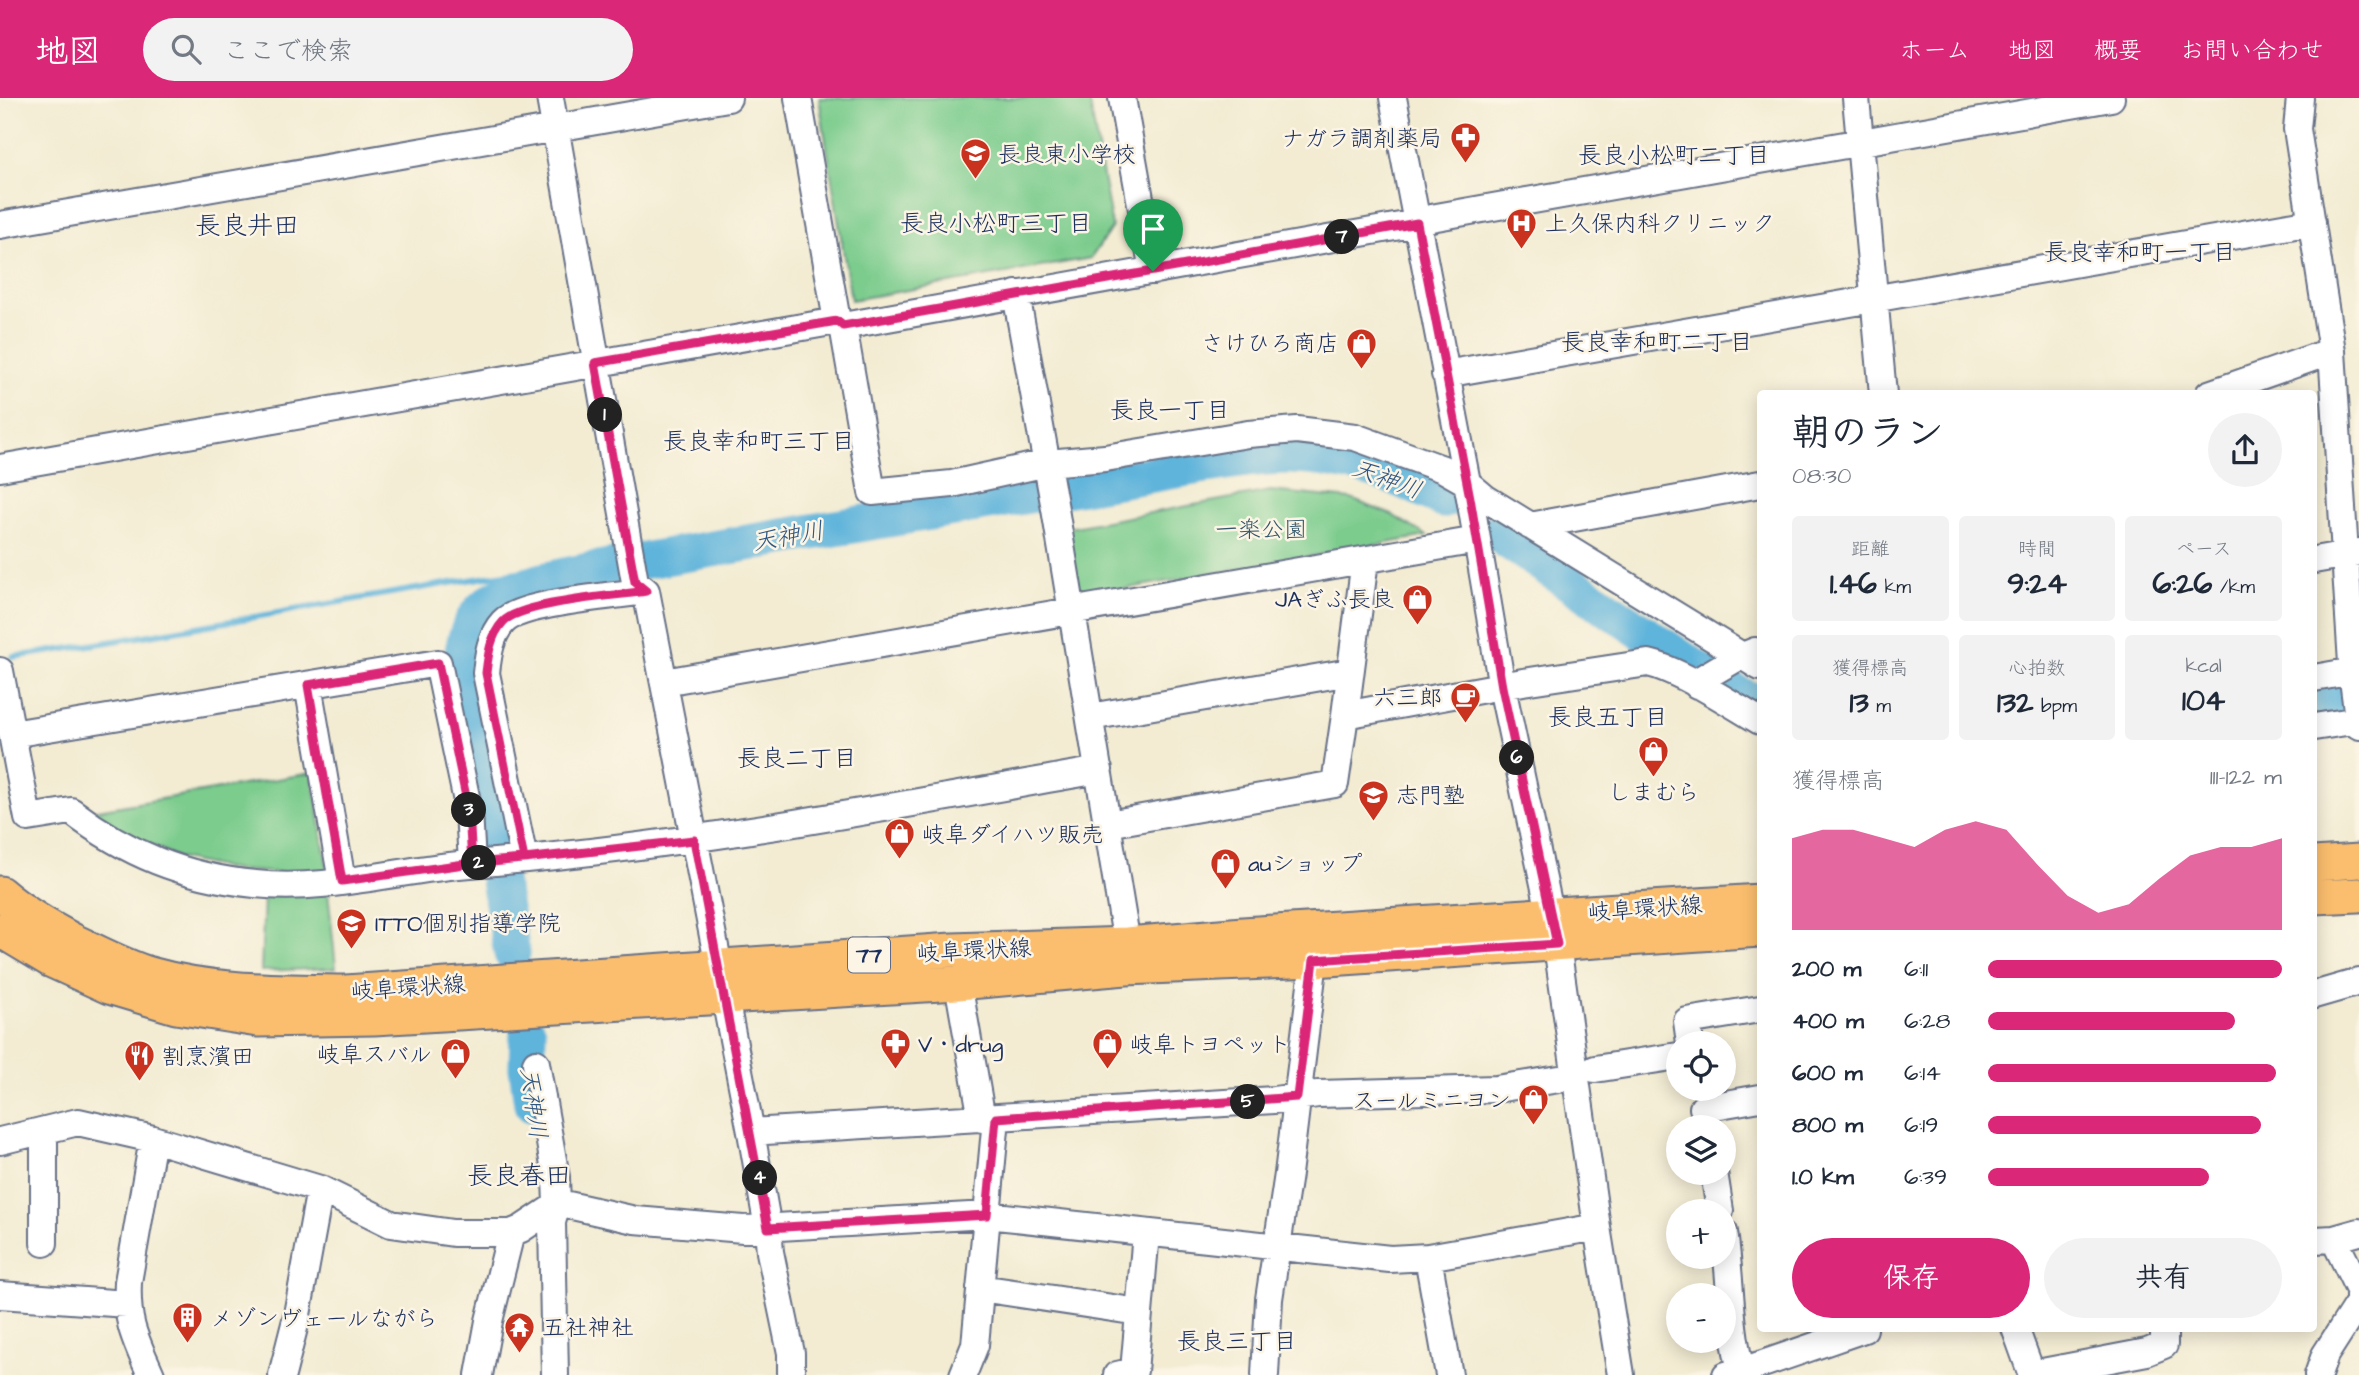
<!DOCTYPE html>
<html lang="ja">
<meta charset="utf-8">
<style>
body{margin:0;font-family:"Architects Daughter","Klee One",sans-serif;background:#f2f2f3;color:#1f2937;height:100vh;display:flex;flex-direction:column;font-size:26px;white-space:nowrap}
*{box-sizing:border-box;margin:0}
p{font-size:23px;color:#747a83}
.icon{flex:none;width:38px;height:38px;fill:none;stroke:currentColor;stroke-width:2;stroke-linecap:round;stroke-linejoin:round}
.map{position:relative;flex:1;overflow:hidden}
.drawer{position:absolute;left:1757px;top:292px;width:560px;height:942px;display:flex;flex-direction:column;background:#fff;border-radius:7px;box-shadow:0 4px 18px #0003}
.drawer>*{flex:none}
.fabs{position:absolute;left:1666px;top:933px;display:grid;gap:14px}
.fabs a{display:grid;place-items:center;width:70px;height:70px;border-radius:50%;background:#fff;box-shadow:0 4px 18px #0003;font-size:35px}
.pin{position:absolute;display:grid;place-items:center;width:60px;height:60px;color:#fff;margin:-72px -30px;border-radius:50% 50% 50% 0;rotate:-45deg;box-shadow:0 0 7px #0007}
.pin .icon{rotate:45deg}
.km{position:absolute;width:35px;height:35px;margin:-18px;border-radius:50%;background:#222;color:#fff;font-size:19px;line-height:35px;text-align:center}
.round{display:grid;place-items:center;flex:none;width:74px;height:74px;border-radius:37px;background:#f2f2f3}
.overview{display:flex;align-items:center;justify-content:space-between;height:119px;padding:0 35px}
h1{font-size:38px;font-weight:700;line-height:52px}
.stats{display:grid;grid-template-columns:repeat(3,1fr);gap:10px;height:119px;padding:7px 35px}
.stats div{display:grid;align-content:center;border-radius:7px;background:#f2f2f3;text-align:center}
.stats b{font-size:30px;font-weight:700}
.stats small{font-size:19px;font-weight:400}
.stats p{font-size:19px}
.chart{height:196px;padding:14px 35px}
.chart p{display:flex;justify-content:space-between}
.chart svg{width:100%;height:126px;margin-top:7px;fill:#db2777;opacity:.7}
.cta{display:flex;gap:14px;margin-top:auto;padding:14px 35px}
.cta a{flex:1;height:80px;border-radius:42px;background:#db2777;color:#fff;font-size:28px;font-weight:700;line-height:80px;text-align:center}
.cta a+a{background:#f2f2f3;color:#1f2937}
ul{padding:0 35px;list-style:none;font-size:23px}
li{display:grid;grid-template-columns:112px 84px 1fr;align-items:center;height:52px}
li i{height:18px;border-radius:9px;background:#db2777}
header{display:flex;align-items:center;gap:42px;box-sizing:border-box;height:98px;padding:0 35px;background:#db2777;color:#fff}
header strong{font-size:33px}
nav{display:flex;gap:38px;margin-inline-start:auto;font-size:24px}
.search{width:490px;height:63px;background:#f2f2f3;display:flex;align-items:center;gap:18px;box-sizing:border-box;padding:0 24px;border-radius:38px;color:#747a83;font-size:26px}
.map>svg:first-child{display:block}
.green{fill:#7ccc8d;stroke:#4c7e76;stroke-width:2}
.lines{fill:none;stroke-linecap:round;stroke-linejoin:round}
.stream{stroke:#5fb4db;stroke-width:6}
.river{stroke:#5fb4db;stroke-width:37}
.minor-casing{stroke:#677187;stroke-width:30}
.major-casing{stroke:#677187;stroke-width:37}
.minor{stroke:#fff;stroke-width:26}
.major{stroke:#fbbe6e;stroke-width:33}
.route-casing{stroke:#fff;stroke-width:14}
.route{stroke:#db2777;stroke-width:9}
.labels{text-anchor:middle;stroke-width:5;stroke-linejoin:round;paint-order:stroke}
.shield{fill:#fcf5e5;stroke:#5e6a86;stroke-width:2}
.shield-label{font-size:21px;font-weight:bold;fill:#1b2f5e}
.poi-label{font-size:23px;fill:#1b2f5e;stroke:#fcf5e5;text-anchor:start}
.park-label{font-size:23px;fill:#33566a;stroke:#fcf5e5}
.street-label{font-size:23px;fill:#1b2f5e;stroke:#fcf5e5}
.neighbourhood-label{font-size:24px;fill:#1b2f5e;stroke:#fcf5e5}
.water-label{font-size:24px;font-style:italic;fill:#2f5784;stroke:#fcf5e5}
.quarter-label{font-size:26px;fill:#1b2f5e;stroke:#fcf5e5}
</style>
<header>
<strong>地図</strong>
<div class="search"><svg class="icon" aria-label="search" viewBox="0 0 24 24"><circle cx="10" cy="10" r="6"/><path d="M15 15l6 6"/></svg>ここで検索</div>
<nav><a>ホーム</a><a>地図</a><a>概要</a><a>お問い合わせ</a></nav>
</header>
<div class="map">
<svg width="2359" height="1277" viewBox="0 0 2359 1277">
<rect width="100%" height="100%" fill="#fcf5e5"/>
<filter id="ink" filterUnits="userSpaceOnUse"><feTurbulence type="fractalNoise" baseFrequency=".0143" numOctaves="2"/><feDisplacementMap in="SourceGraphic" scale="14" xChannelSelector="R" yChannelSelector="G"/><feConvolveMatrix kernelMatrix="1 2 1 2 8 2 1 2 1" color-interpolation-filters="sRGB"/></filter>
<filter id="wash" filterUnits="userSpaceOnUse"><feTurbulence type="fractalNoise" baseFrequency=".00686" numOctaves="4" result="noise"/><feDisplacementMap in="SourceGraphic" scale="28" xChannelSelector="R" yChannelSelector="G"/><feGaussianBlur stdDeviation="1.57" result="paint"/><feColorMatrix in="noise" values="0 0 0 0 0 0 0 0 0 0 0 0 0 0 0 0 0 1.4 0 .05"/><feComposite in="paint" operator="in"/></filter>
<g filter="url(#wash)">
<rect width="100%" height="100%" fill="#f3ecd3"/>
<path class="green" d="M819,0h270l23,129 -21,31 -240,42z
M1270,393l81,8 41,16 35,21 -338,59 -10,-5 -11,-62z
M312,675l16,99 -18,3 -75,-5 -57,-12 -92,-46z
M328,793l8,77 -75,3 3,-75z"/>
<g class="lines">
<path class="stream" d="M13,559c175,-26 349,-61 524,-88l16,10"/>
<path class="river" d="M1496,435l206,139 34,21 24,11
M2314,603l45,-7
M512,855l-50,-279c-1,-28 6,-57 30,-73 28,-19 97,-30 132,-37l576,-98c28,-4 57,-10 85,-10 57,-1 109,18 159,44
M528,934l-1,36 5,36"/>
</g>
</g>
<g filter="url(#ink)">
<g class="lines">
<defs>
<path id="minor" d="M550,0l85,484 11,9 105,541 17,96 2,24 21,101v22
M798,0l39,223 6,5 29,166 80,-8 95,-21 58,-5 143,-24 49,-4 58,7 88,32 23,13 19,16 275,169
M1122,0l31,173
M1393,0l77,400 32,189 55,258 40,282 24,148
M1856,0l27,296
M2300,0l-3,31 35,222 21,328 6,47
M0,127l728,-127
M1016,196l39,215 72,435
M843,228l574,-103 14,-5 680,-120
M1445,276l867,-152
M2209,296l123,-43
M0,370l837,-147
M1530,428l230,-42
M1365,462l-20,155 178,-33 125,-19c32,7 83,41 112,58
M2314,462l45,-8
M0,573l28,147 43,-7c56,43 113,66 184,73 73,8 144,-15 216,-20 211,-17 419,-57 628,-94
M2314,580l45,-8
M664,584l813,-142
M308,587l34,196
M1697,587l4,-6 34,-20 20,-8
M1090,619l260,-45
M2314,629l45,-7
M12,636l426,-71 31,148 3,52
M1108,726l227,-40 10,-69
M524,761l-38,-186c2,-17 4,-37 17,-51 18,-20 113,-26 143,-31
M958,885l24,136
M2314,897l45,-13
M1690,945l-3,-22 73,-12
M536,965l20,114 1,28 -5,17 3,153
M1595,971l83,-13
M1703,1010l57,-10
M44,1033v112
M751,1034l523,-32 44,-6 178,-5 63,-10
M0,1043l78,-19 75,17 167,50 71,35 62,9h58l10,-4 36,-24h11l67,15 108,9 244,-14 403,44 38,-2 169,-30
M1714,1074l6,39
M1724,1134c7,46 5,92 17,138l-15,5
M2334,1141l25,51
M2314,1142l20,-1 25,-7
M1428,1159l21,118
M980,1190l159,24
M0,1197l127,9
M2015,1230l17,47
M1751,1270l113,-39
M2032,1276l115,-22 17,-7v-17
M151,1277c-16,-37 -25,-52 -23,-93l25,-143
M282,1277l14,-55 24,-131
M479,1277l10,-54 22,-88
M963,1277l12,-30 21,-227
M1117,1277l17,-4 12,-138
M1265,1277l4,-76 19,-125 26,-214
M2318,1277l7,-20 34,-53v-10"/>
<path id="major" d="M2314,766l45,-3
M0,795c23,20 50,35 76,49 24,11 48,24 74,32 63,18 130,17 196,18l606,-42 175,-6 116,-10 517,-33
M2314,799l45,-2
M0,832l52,31 57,26 67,20 82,13 116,-2 584,-35 168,-15 188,-8 446,-30"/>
</defs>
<use href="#minor" class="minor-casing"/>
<use href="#major" class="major-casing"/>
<use href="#minor" class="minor"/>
<use href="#major" class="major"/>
</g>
</g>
<g class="lines" filter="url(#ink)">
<defs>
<path id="route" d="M1153,173l-310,55 -6,-5 -242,42 40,219 11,9c-30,5 -125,11 -143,31 -13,14 -15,34 -17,51l38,186 -52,4 -130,18 -34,-196 130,-22 31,148 3,52c17,0 34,-3 52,-4l170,-19 74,388 219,-13 9,-97 301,-21 17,-137 243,-16 -55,-257 -32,-189 -53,-275 -264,48"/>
</defs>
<use href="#route" class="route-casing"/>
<use href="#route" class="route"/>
</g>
<defs>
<symbol id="pharmacy-pin" viewBox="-11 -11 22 30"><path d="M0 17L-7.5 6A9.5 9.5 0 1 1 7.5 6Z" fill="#c8321e" stroke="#fcf5e5"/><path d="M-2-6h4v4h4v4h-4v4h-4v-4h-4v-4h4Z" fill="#fff"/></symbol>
<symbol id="school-pin" viewBox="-11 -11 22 30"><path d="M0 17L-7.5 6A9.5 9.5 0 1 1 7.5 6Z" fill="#c8321e" stroke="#fcf5e5"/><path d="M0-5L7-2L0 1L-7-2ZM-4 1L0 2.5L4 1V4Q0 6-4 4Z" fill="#fff"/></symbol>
<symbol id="hospital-pin" viewBox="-11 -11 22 30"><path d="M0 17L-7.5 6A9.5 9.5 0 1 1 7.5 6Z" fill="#c8321e" stroke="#fcf5e5"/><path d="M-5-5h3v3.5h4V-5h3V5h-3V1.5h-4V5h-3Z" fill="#fff"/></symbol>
<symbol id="shop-pin" viewBox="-11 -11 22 30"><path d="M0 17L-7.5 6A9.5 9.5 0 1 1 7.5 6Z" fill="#c8321e" stroke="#fcf5e5"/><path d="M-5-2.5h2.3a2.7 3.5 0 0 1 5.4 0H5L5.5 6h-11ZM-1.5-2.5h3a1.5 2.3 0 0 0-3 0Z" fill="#fff"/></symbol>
<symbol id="cafe-pin" viewBox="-11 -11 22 30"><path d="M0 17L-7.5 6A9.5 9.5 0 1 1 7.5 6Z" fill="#c8321e" stroke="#fcf5e5"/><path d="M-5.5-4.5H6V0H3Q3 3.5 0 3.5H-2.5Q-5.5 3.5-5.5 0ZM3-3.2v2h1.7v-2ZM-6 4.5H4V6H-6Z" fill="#fff"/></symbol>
<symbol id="restaurant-pin" viewBox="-11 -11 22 30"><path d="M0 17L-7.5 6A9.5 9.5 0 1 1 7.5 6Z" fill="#c8321e" stroke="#fcf5e5"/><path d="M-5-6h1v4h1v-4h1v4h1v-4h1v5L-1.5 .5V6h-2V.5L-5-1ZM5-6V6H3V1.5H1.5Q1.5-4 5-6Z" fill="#fff"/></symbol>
<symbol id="building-pin" viewBox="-11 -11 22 30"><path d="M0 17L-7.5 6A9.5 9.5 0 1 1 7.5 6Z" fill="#c8321e" stroke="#fcf5e5"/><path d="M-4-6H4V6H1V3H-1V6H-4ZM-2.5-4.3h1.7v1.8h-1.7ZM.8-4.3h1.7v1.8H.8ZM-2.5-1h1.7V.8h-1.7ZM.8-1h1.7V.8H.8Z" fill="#fff"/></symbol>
<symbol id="temple-pin" viewBox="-11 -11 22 30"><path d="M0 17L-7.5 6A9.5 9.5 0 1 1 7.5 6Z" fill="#c8321e" stroke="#fcf5e5"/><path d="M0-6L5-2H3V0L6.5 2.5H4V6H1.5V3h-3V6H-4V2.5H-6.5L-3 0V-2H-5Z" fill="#fff"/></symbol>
</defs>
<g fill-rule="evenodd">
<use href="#pharmacy-pin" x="1448" y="22" width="35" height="47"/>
<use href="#school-pin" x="958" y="38" width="35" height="47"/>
<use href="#hospital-pin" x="1504" y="108" width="35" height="47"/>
<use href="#shop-pin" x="1344" y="228" width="35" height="47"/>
<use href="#shop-pin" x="1400" y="484" width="35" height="47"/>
<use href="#cafe-pin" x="1448" y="582" width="35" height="47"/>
<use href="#shop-pin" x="1636" y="636" width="35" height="47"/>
<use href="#school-pin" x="1356" y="680" width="35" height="47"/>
<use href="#shop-pin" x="882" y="718" width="35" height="47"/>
<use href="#shop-pin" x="1208" y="748" width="35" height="47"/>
<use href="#school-pin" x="334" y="808" width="35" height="47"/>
<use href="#pharmacy-pin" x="878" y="928" width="35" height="47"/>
<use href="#shop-pin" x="1090" y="928" width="35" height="47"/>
<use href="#shop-pin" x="438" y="938" width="35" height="47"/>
<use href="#restaurant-pin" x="122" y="940" width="35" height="47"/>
<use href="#shop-pin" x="1516" y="984" width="35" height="47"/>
<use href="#building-pin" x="170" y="1202" width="35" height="47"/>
<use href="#temple-pin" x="502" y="1212" width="35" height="47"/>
</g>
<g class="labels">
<rect class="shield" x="848" y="839.5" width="42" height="35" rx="5"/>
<g class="shield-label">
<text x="869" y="864">77</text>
</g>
<g class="poi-label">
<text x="1442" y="48" text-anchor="end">ナガラ調剤薬局</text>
<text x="998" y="64">長良東小学校</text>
<text x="1545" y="133">上久保内科クリニック</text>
<text x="1339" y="253" text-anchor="end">さけひろ商店</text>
<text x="1394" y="509" text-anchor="end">JAぎふ長良</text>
<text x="1442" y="607" text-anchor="end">六三郎</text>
<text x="1654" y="702" text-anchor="middle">しまむら</text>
<text x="1396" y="705">志門塾</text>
<text x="922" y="744">岐阜ダイハツ販売</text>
<text x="1248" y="773">auショップ</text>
<text x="375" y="833">ITTO個別指導学院</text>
<text x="918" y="954">V・drug</text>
<text x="1130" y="954">岐阜トヨペット</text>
<text x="432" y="964" text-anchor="end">岐阜スバル</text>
<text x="162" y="966">割烹濱田</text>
<text x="1511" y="1010" text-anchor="end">スールミニヨン</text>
<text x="210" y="1228">メゾンヴェールながら</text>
<text x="542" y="1237">五社神社</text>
</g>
<g class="park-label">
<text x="1261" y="439">一楽公園</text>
</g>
<g class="street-label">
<text transform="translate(1645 810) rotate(-4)" y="8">岐阜環状線</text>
<text transform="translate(974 852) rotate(-3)" y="8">岐阜環状線</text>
<text transform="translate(408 889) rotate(-4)" y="8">岐阜環状線</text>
</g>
<g class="neighbourhood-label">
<text x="1674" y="65">長良小松町二丁目</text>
<text x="996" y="133">長良小松町三丁目</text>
<text x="2140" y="162">長良幸和町一丁目</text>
<text x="1657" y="252">長良幸和町二丁目</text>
<text x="1170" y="320">長良一丁目</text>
<text x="759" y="351">長良幸和町三丁目</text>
<text x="1608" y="627">長良五丁目</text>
<text x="797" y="668">長良二丁目</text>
<text x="1237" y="1251">長良三丁目</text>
</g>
<g class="water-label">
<text transform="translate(1387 381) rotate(20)" y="8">天神川</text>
<text transform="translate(788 438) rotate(-10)" y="8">天神川</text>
<text transform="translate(534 1005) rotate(82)" y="8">天神川</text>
</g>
<g class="quarter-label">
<text x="247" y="136">長良井田</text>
<text x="519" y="1086">長良春田</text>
</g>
</g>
</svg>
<div class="fabs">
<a><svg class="icon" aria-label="locate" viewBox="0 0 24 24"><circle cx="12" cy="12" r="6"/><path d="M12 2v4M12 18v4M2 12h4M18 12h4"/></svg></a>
<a><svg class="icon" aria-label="layers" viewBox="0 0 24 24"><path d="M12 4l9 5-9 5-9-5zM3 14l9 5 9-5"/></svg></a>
<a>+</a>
<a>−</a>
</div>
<div class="pin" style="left:1153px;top:173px;background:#1e9e55"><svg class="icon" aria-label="arrive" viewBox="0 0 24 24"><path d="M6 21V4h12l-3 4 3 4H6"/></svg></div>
<b class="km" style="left:605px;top:317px">1</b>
<b class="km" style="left:479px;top:765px">2</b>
<b class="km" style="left:469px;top:712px">3</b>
<b class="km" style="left:760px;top:1080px">4</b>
<b class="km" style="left:1248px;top:1004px">5</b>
<b class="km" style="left:1517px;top:660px">6</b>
<b class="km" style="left:1342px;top:139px">7</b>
<section class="drawer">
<div class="overview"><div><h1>朝のラン</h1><p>08:30</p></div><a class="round"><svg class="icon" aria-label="share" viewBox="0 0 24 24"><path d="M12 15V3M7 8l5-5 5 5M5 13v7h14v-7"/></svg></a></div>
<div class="stats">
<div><p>距離</p><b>1.46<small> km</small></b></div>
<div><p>時間</p><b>9:24</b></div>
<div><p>ペース</p><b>6:26<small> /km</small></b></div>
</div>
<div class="stats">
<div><p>獲得標高</p><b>13<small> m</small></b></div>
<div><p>心拍数</p><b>132<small> bpm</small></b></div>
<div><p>kcal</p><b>104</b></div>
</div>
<div class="chart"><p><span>獲得標高</span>111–122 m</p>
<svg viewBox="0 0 160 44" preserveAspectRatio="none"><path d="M0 44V12L10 9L20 9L30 12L40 15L50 9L60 6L70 9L80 21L90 32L100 38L110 35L120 26L130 18L140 15L150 15L160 12V44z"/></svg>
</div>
<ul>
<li><b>200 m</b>6:11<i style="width:100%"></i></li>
<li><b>400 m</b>6:28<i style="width:84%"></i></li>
<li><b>600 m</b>6:14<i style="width:98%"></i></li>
<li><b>800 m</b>6:19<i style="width:93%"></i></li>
<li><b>1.0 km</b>6:39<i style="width:75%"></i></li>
</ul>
<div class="cta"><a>保存</a><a>共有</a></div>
</section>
</div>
